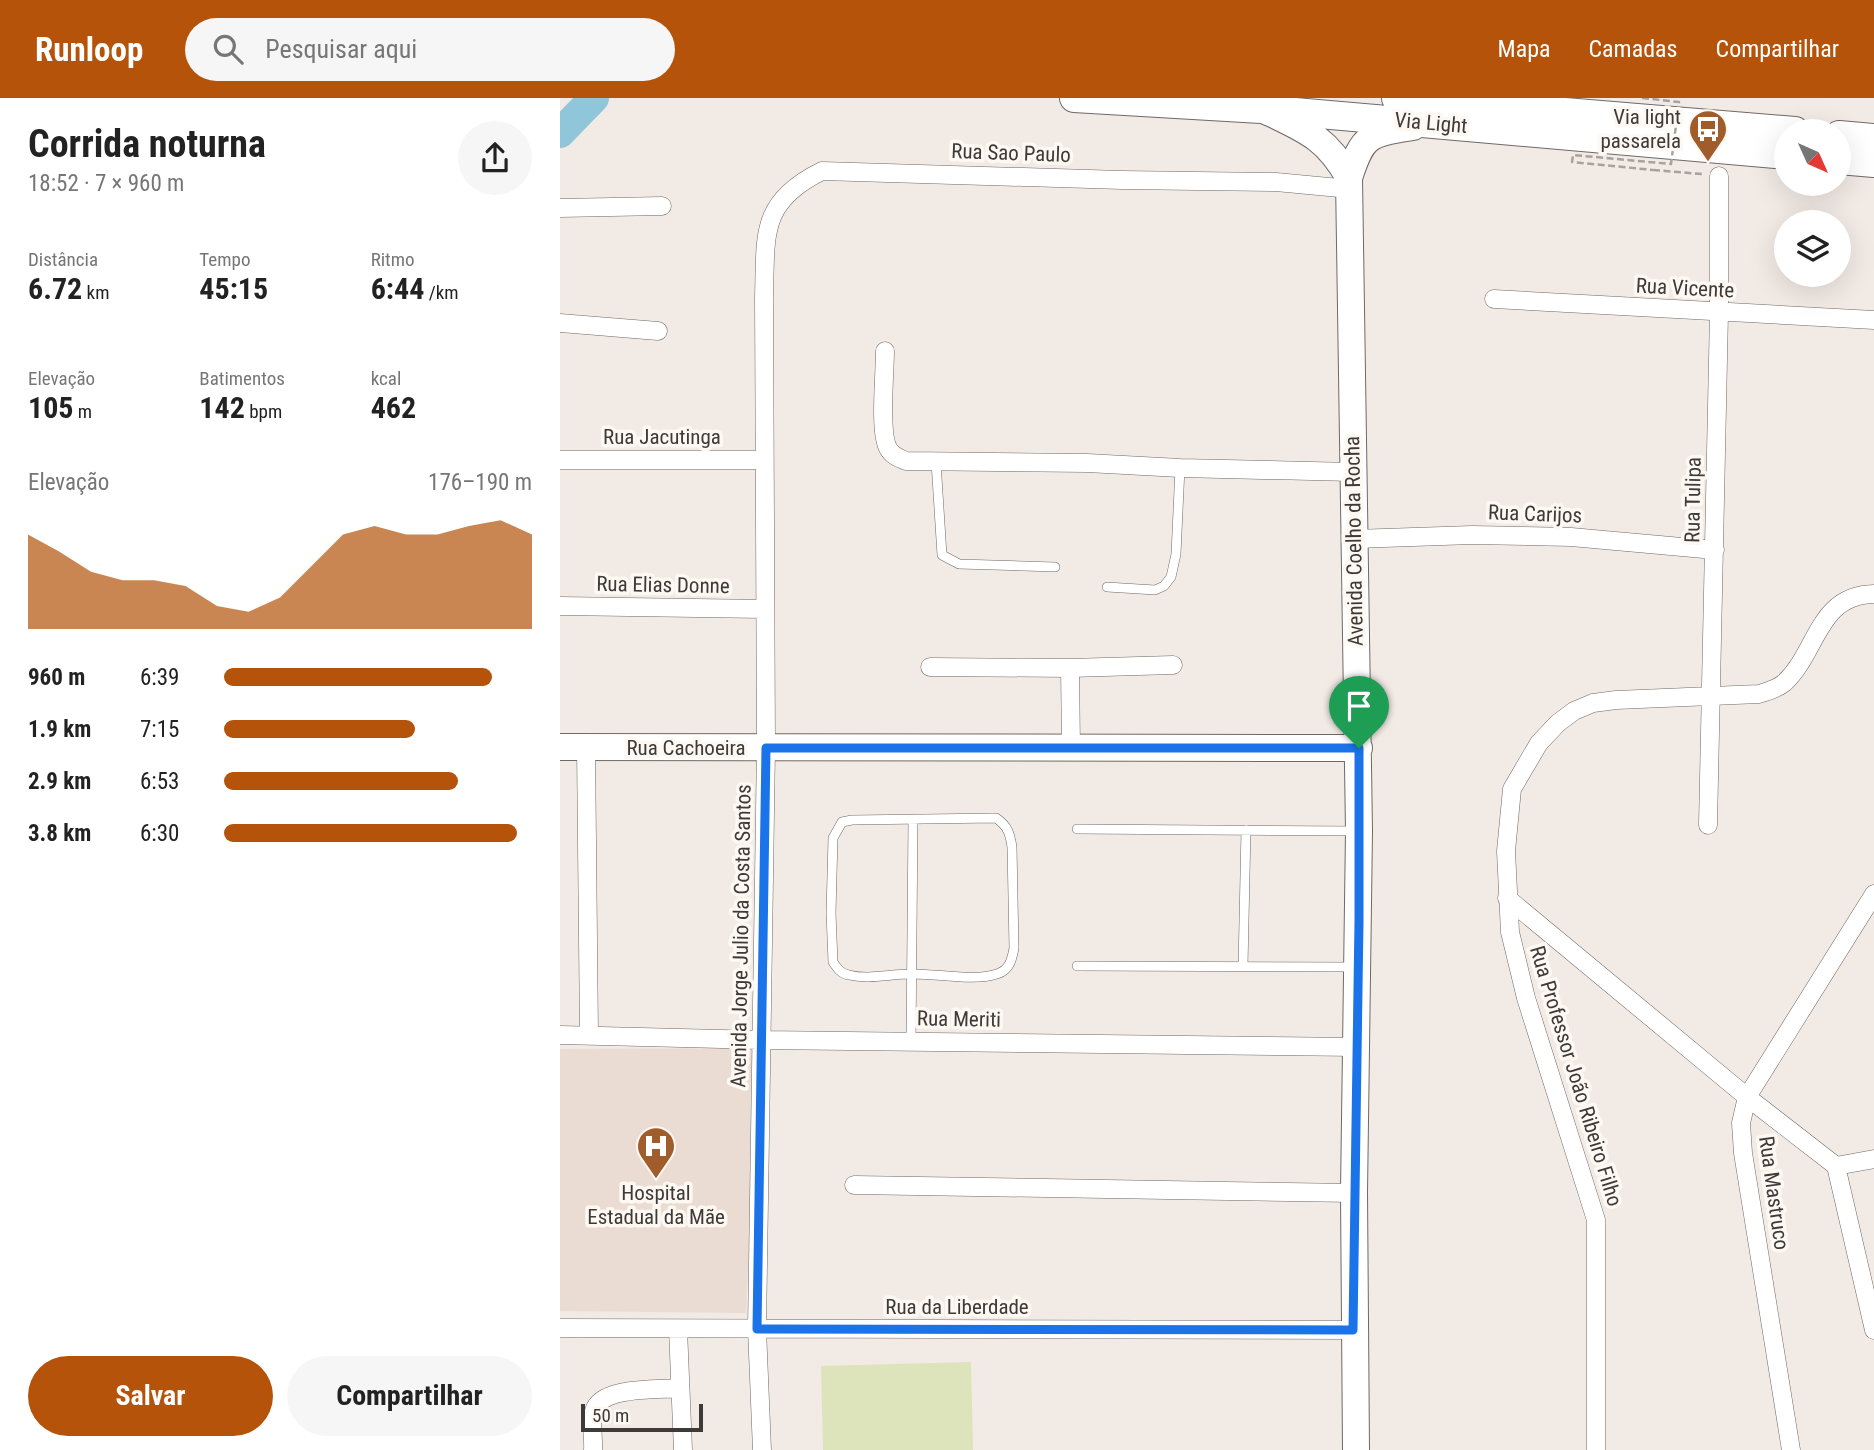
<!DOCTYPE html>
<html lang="pt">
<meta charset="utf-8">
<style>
body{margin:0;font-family:"Roboto Condensed",sans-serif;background:#f6f6f6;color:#222;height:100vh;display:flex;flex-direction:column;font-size:26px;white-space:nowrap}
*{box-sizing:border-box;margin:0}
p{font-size:23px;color:#767676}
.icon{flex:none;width:38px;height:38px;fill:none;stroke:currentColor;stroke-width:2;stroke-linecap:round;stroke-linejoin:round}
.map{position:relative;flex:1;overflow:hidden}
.details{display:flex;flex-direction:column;background:#fff;width:560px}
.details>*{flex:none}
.needle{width:46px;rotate:135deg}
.tools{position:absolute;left:1214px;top:21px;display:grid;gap:14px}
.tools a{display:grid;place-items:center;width:77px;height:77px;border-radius:50%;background:#fff;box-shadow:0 7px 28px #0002;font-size:35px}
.scale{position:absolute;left:21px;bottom:18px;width:122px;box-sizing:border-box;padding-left:7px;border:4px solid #3d3a38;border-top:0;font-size:19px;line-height:24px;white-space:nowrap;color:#3d3a38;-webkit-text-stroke:5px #fef8f3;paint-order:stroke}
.pin{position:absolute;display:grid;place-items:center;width:60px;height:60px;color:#fff;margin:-72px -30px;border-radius:50% 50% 50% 0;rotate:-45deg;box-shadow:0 0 7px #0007}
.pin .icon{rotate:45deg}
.round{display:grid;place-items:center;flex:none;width:74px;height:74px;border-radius:37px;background:#f6f6f6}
.head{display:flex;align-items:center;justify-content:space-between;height:119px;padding:0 28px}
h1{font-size:38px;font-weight:700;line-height:52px}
.metrics{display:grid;grid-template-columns:repeat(3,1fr);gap:10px;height:119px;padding:7px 28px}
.metrics div{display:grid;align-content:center}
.metrics b{font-size:30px;font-weight:700}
.metrics small{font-size:19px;font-weight:400}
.metrics p{font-size:19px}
.chart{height:196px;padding:14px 28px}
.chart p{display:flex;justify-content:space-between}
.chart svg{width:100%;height:126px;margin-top:7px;fill:#b45309;opacity:.7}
.action{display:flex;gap:14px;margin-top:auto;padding:14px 28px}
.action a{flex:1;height:80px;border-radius:42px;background:#b45309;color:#fff;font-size:28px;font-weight:700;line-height:80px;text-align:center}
.action a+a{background:#f6f6f6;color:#222}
ul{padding:0 28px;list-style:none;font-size:23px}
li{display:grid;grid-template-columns:112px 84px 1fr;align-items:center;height:52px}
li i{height:18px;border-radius:9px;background:#b45309}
header{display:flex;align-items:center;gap:42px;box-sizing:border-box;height:98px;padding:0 35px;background:#b45309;color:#fff}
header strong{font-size:33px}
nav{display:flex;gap:38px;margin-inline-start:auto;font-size:24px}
.search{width:490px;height:63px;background:#f6f6f6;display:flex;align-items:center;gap:18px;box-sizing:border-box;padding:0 24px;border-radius:38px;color:#767676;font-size:26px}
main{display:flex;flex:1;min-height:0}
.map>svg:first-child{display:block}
.built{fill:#eadcd3}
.garden{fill:#dde3bb}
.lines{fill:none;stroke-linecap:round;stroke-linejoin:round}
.river{stroke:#8fc6d9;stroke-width:30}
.lane-casing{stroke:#706965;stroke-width:10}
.street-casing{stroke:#706965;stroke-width:19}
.secondary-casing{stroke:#706965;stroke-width:28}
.primary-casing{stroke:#706965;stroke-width:30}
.path{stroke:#a8a29e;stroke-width:2.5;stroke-dasharray:7 3.5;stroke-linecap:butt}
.lane{stroke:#fff;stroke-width:9}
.street{stroke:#fff;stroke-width:18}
.secondary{stroke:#fff;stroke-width:26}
.primary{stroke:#fff;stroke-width:28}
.path-bridge{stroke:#a8a29e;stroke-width:2.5;stroke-dasharray:7 3.5;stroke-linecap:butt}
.route-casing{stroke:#fff;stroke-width:14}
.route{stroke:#1a73e8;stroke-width:9}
.labels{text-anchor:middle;stroke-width:7;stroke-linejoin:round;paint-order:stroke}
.poi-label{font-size:21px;fill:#3d3a38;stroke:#fef8f3;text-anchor:end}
.street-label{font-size:21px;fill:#3d3a38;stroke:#fef8f3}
</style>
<header>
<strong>Runloop</strong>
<div class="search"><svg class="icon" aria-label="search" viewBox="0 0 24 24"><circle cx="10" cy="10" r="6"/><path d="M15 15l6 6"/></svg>Pesquisar aqui</div>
<nav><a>Mapa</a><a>Camadas</a><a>Compartilhar</a></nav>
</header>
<main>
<section class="details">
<div class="head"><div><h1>Corrida noturna</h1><p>18:52 · 7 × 960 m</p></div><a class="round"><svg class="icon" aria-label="share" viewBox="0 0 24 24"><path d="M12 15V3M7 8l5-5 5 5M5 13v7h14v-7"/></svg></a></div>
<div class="metrics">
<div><p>Distância</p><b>6.72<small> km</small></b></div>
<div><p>Tempo</p><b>45:15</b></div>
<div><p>Ritmo</p><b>6:44<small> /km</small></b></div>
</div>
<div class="metrics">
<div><p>Elevação</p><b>105<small> m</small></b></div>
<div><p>Batimentos</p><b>142<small> bpm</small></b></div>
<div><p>kcal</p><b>462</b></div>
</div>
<div class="chart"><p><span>Elevação</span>176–190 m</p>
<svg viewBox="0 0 160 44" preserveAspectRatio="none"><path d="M0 44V11L10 17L20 24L30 27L40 27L50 29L60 36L70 38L80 33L90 22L100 11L110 8L120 11L130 11L140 8L150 6L160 11V44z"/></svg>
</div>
<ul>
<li><b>960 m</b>6:39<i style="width:87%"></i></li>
<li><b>1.9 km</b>7:15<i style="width:62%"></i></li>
<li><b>2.9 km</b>6:53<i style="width:76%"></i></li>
<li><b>3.8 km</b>6:30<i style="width:95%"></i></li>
</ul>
<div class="action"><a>Salvar</a><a>Compartilhar</a></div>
</section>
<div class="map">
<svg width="1314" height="1352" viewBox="0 0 1314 1352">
<rect width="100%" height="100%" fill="#f2eae5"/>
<path class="built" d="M197,950l-11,265 -186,-2v-262z"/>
<path class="garden" d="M411,1264l2,88h-150l-2,-84z"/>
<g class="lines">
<path class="river" d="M0,35l34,-35"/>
<defs>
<path id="lane" d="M376,364l6,93 17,9 96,3
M547,489l48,3 9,-4 7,-9 5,-23 4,-86
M436,720c12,8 14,16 16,29l2,101c-2,11 -4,22 -17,26 -24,8 -61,-1 -87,0 -20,0 -42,6 -61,1 -8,-1 -12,-7 -16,-13l-2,-49 2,-75 9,-16 10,-2z
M517,731l279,2
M517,868l279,1
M683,868l3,-136
M351,944l2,-221"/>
<path id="street" d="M0,110l102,-2
M934,201l380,21
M0,225l98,8
M325,253c0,22 -6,81 3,97 4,8 11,10 18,13l181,2 93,5 173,4
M0,362h204
M794,441l118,-4 99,2 144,13
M0,508l205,3
M370,569l140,1 1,80
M510,570l103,-3
M26,649l3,288
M1148,727l11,-512v-137
M947,800l240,199 89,69
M0,937l202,5 595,7
M1276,1068l38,164
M1276,1068l38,-7
M294,1087l500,8
M0,1230l793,2
M118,1231l5,121
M33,1352c1,-11 -3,-28 1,-39 7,-25 65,-21 86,-23
M202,1352l-5,-121 9,-581 -2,-451c2,-62 -5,-95 58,-126l300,9 154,2 74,7
M1036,1352v-230l-70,-222 -16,-66 -4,-81 6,-62 27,-46 19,-20 16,-12 19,-8 23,-3 143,-6c9,-3 18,-5 25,-11 34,-31 33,-88 90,-89
M1231,1352l-48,-297 -2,-30 6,-26 127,-203"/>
<path id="secondary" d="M706,13c40,19 61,27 83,67
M0,649l799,1
M796,1352l-2,-257 5,-362 -10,-653c14,-44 20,-44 64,-51"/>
<path id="primary" d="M514,0l187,11 526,46
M836,0l399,33
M1279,37l35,3
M1279,62l35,3"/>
</defs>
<use href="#lane" class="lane-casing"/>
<use href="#street" class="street-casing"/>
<use href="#secondary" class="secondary-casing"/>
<use href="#primary" class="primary-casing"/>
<path class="path" d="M1093,72l49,4"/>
<use href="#lane" class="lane"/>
<use href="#street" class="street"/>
<use href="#secondary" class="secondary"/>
<use href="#primary" class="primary"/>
<path class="path-bridge" d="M1082,0l37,4 -8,62 -98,-9 -1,7 81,8"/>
</g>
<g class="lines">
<defs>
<path id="route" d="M206,650h593v173l-6,409 -596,-1z"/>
</defs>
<use href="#route" class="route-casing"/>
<use href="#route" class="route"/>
</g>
<defs>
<symbol id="bus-pin" viewBox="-11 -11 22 30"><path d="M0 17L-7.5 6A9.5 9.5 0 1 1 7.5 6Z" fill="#a05d2b" stroke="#fef8f3"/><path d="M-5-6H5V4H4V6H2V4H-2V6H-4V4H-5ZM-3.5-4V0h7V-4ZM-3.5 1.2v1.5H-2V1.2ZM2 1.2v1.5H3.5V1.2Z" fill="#fff"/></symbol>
<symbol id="hospital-pin" viewBox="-11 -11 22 30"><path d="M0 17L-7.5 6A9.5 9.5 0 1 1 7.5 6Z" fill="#a05d2b" stroke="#fef8f3"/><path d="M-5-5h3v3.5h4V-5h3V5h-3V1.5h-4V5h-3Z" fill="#fff"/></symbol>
</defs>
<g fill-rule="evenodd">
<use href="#bus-pin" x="1126" y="9" width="44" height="60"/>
<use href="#hospital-pin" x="74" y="1026" width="44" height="60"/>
</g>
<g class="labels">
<g class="poi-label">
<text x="1121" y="26">Via light<tspan x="1121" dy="24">passarela</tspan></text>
<text x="96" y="1102" text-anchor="middle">Hospital<tspan x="96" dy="24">Estadual da Mãe</tspan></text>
</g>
<g class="street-label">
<text transform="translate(871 25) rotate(5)" y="7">Via Light</text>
<text transform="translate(451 55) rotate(2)" y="7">Rua Sao Paulo</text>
<text transform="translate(1125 190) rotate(3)" y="7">Rua Vicente</text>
<text x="102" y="346">Rua Jacutinga</text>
<text transform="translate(1133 402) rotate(-89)" y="7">Rua Tulipa</text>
<text transform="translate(975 416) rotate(2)" y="7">Rua Carijos</text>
<text transform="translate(794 443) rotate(-91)" y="7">Avenida Coelho da Rocha</text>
<text transform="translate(103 487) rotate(1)" y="7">Rua Elias Donne</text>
<text x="126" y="657">Rua Cachoeira</text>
<text transform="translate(181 838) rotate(-89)" y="7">Avenida Jorge Julio da Costa Santos</text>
<text transform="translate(399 921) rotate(1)" y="7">Rua Meriti</text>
<text transform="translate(1016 978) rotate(73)" y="7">Rua Professor João Ribeiro Filho</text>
<text transform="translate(1214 1095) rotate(82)" y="7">Rua Mastruco</text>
<text x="397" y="1216">Rua da Liberdade</text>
</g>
</g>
</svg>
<div class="tools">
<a><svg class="needle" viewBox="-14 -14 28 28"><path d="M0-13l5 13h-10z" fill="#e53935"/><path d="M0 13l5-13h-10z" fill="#767676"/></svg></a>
<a><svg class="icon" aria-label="layers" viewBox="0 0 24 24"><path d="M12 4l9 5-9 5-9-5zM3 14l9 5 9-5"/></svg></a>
</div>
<div class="scale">50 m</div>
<div class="pin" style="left:799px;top:650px;background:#1e9e55"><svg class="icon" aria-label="arrive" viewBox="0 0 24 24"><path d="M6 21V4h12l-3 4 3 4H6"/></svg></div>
</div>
</main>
